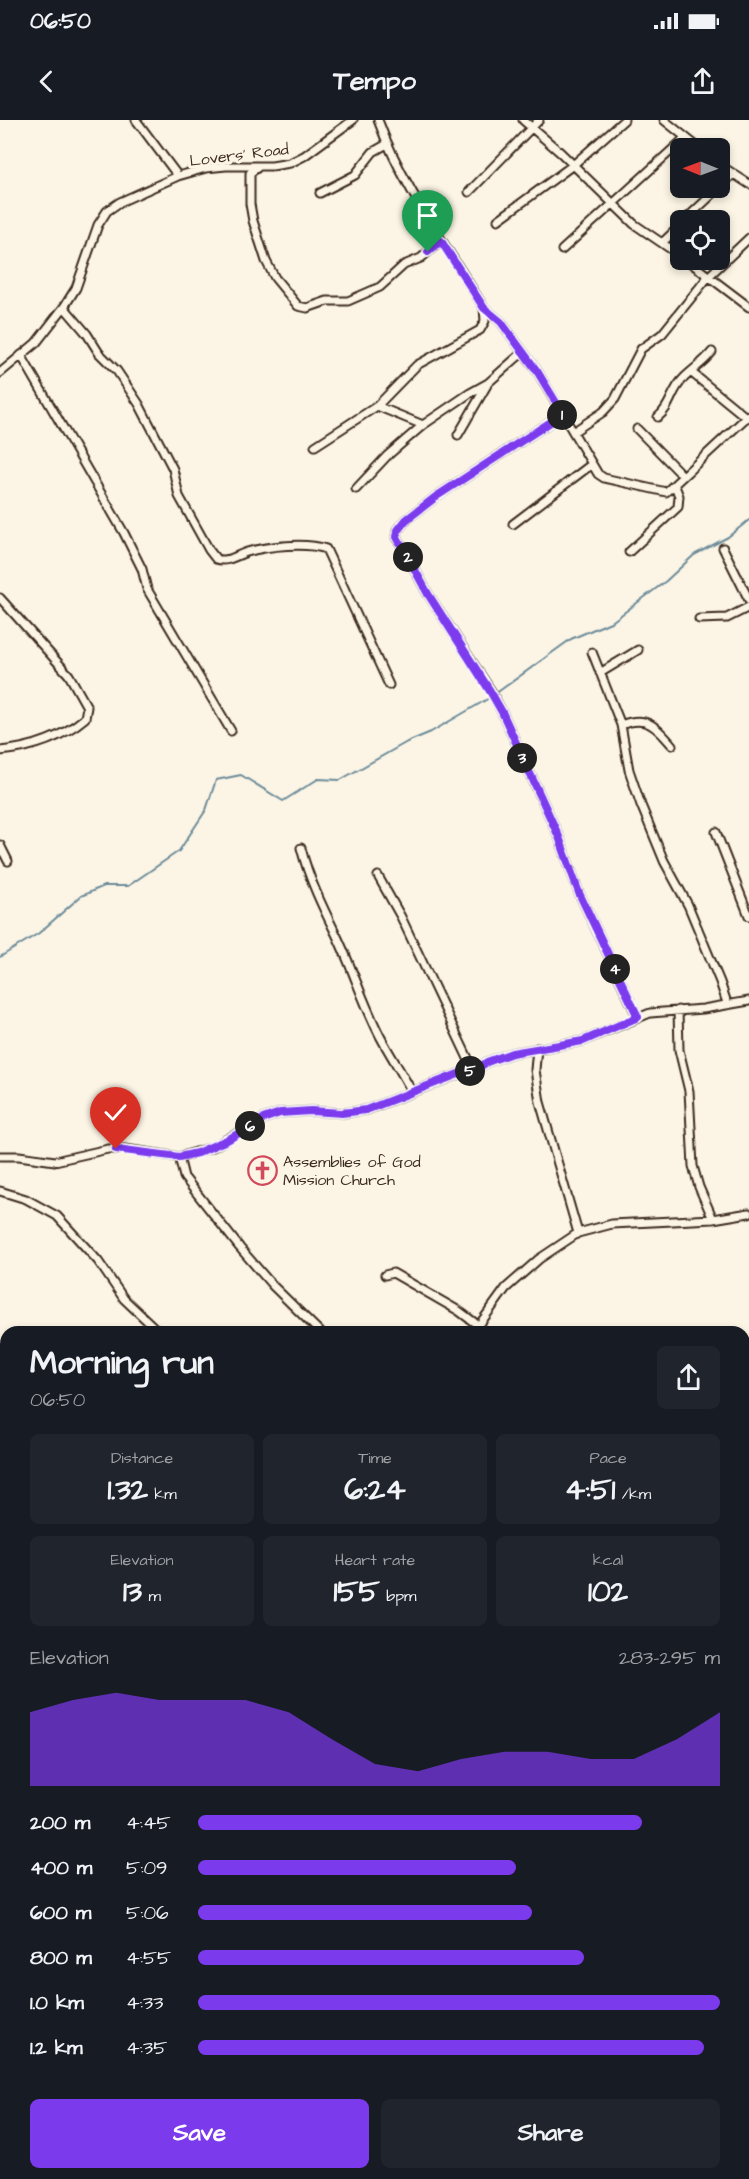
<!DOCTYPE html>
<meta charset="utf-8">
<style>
body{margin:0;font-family:"Architects Daughter",sans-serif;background:#20242c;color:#f1f3f6;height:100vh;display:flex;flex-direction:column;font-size:22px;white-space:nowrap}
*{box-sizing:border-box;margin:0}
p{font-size:20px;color:#9ea1a6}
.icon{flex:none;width:33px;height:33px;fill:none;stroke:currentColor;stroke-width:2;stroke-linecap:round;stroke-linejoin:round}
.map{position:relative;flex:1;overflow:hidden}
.sheet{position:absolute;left:0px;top:1206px;width:750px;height:854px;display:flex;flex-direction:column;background:#171b24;border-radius:18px 18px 0 0;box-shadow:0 3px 9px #0003}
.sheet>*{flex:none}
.needle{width:39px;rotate:271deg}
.fabs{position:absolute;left:670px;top:18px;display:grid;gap:12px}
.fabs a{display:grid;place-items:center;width:60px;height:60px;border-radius:9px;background:#171b24;box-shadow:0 3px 9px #0003;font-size:30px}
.pin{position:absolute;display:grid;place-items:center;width:51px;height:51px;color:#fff;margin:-62px -26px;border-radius:50% 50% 50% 0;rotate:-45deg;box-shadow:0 0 6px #0007}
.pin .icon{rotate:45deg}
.km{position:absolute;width:30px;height:30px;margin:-15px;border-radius:50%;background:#222;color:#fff;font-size:16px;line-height:30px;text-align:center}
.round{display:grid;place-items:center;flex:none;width:63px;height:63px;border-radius:9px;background:#20242c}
.summary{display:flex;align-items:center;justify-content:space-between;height:102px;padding:0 30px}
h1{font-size:33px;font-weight:700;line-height:45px}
.figures{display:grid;grid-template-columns:repeat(3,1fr);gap:9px;height:102px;padding:6px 30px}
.figures div{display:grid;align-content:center;border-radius:9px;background:#20242c;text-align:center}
.figures b{font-size:30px;font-weight:700}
.figures small{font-size:16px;font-weight:400}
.figures p{font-size:16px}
.chart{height:168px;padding:12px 30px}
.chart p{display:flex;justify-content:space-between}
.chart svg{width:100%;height:108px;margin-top:6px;fill:#7c3aed;opacity:.7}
.action{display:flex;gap:12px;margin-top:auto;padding:12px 30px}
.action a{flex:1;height:69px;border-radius:9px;background:#7c3aed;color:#fff;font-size:24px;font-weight:700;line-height:69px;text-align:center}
.action a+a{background:#20242c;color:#f1f3f6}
ul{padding:0 30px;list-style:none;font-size:20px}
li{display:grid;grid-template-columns:96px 72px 1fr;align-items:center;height:45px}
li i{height:15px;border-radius:8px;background:#7c3aed}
.status{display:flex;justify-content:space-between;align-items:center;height:42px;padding:0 30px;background:#171b24;direction:ltr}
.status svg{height:16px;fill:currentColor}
header{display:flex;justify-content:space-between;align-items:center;height:78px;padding:0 30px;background:#171b24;font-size:27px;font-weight:700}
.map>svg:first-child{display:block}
.built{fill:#f1e0c9}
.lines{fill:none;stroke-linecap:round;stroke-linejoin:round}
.stream{stroke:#6c8b9a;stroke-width:2}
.minor-casing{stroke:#3b2a1e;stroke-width:11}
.tertiary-casing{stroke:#3b2a1e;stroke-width:13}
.minor{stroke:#fcf5e5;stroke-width:7}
.tertiary{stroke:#fcf5e5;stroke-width:8}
.route-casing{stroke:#fff;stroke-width:12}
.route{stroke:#7c3aed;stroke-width:8}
.labels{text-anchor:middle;stroke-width:6;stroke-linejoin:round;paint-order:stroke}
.street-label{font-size:16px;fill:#3b2a1e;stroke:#fcf5e5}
.poi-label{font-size:16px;fill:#3b2a1e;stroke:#fcf5e5;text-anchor:start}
</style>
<div class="status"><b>06:50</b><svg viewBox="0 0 49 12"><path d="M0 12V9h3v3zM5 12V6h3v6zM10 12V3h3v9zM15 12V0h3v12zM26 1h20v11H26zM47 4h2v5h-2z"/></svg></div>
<header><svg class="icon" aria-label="back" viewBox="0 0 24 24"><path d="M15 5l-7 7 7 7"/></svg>Tempo<svg class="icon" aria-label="share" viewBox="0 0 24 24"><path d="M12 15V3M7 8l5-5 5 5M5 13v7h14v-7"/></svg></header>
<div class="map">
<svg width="749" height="2059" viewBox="0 0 749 2059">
<rect width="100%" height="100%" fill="#fcf5e5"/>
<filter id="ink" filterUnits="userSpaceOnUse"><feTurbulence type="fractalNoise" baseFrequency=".0167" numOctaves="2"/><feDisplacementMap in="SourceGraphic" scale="12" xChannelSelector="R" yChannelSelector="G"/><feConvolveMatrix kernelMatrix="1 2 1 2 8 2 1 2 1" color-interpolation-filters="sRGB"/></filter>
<g filter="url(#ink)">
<path class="built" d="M744,1212l5,3v85l-5,-3z"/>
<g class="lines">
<path class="stream" d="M495,574l76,-55 42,-18 53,-40 28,-26 34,-18 21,-17
M0,837l39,-24 42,-37 23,-10h24l51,-35 27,-41 10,-30 25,-5 42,26 35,-22 22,1 67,-38 24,-10 60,-35"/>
<defs>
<path id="minor" d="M136,0l42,56
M523,0l38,33 73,71 47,32
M664,0l35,28
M720,45l29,19
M257,48l-7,5v31l3,17 13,40 9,17 23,28 9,2 20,-7h21l32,-14 24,-22 17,-7 20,-17
M720,67l13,-13
M469,72l70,-72
M320,73l35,-18 18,-23 14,-8
M498,100l75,-55 51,-45
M685,100l34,-32
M662,123l19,-18
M562,130l123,-112
M687,140l62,47
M64,187l23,27 12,19 18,18 22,33 34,65 6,27 30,54 7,9c11,4 21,-4 31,-7 21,-6 59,-10 79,-3l63,136
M484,188l17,14 36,49 61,103 6,4 62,14 83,-77
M21,235l103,178 18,36 5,20 84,142
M0,253l36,-30 28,-36 12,-19 22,-63 9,-14 13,-9 58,-26 28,-8 20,-2h46l18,-3 14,-7 49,-36
M692,253l55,45
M377,286l46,19
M563,294l-126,82 -31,24 -8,10 -1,7 31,57 63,97 11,21 57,125 20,56 59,125
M658,297c13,-10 13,-27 26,-39 9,-9 19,-15 28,-26
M637,309l46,47
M573,312l30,-20 12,-13 26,-50 21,-15 46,-57 41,-39
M458,315l29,-50
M315,326l62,-40 40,-41 63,-35 5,-9 -1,-13c-37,-62 -81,-120 -106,-188
M356,369l31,-33 36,-31 47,-32 18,-10 34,-30
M513,404l79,-60
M723,428l26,52
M629,432l49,-45 1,-11 -4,-10
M0,478l69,77 18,32 -2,11c-25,21 -53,30 -85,33
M699,499l28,-1 22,-11
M592,532l29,73 8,45 12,35 23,56 24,44 32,77 7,21
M600,553l38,-23
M621,605c25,-10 35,1 51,20
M716,712l33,84
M0,725l8,16
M301,728c8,31 21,58 35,86 16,33 27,69 44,102 10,19 22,37 32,56
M378,756l23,41 73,154
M678,890l1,40 10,41 4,75 6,21 14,32
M537,928l-2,22 5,32 38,131
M0,1036h19l36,5 53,-12h17l54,8 34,-10 50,-28 17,-6 31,-2 32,2 23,-3 95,-37 13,-2 13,-9 25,-9 71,-12 67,-28 53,-4 46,-8
M179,1037l5,20 56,71 32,37 48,47
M0,1071l26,8 31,17 41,45 26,38 35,33
M385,1155l8,-2 66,38 20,15
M474,1212l32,-44 33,-29 39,-26 34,-9 101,-5 36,-6
M744,1517l5,-4
M744,1658l3,8 1,24
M0,1686h6
M744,1720l5,1
M744,1766l5,-14
M744,1783v15
M0,1829l6,-2
M301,2054l6,5
M261,2059l3,-5"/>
<path id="tertiary" d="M0,1417l6,6
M744,1689l5,1"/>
</defs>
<use href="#minor" class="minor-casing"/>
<use href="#tertiary" class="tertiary-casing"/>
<use href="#minor" class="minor"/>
<use href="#tertiary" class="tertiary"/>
</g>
</g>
<g class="lines" filter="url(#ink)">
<defs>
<path id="route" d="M116,1029l63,8 18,-4 32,-14 34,-20 17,-6 31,-2 31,2 24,-3 95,-37 13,-2 13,-9 25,-9 71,-12 55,-24 -59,-124 -20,-56 -57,-125 -12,-21 -62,-97 -31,-57 1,-7 8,-10 31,-24 126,-82 -26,-43 -36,-49 -17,-14 -43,-67 -13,11"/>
</defs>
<use href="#route" class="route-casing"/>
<use href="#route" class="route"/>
</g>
<defs>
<symbol id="church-ring" viewBox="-11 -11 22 22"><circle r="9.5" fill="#fcf5e5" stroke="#d1495b" stroke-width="1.5"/><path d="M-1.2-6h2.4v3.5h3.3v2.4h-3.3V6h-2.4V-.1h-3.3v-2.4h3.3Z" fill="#d1495b"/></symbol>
</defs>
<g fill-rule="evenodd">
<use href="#church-ring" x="246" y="1034" width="33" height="33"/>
</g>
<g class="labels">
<g class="street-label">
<text transform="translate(239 34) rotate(-7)" y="6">Lovers' Road</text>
</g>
<g class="poi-label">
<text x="283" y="1047">Assemblies of God<tspan x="283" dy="18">Mission Church</tspan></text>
</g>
</g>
</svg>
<div class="fabs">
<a><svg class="needle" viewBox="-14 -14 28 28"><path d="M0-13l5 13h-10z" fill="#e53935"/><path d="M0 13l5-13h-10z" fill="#9ea1a6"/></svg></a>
<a><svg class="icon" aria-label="locate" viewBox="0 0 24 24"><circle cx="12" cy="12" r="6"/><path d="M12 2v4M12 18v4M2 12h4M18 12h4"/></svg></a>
</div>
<div class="pin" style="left:428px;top:132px;background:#1e9e55"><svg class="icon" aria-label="arrive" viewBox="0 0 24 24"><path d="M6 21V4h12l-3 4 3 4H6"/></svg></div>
<div class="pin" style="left:116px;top:1029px;background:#d93025"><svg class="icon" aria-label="check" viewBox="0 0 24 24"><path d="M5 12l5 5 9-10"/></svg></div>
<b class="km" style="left:562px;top:295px">1</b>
<b class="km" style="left:408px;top:437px">2</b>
<b class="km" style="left:522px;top:638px">3</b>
<b class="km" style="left:615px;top:849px">4</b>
<b class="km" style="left:470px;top:951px">5</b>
<b class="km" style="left:250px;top:1006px">6</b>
<section class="sheet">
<div class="summary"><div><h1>Morning run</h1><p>06:50</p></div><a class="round"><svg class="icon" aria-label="share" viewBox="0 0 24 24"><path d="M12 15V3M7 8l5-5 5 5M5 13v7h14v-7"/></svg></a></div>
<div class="figures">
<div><p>Distance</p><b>1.32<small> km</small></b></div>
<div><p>Time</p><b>6:24</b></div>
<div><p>Pace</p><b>4:51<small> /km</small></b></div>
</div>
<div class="figures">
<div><p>Elevation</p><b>13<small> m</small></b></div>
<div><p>Heart rate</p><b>155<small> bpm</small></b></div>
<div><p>kcal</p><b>102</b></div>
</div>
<div class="chart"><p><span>Elevation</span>283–295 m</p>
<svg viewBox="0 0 160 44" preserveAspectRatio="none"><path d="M0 44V14L10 9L20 6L30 9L40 9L50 9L60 14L70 25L80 35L90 38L100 33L110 30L120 30L130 33L140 33L150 25L160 14V44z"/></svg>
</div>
<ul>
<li><b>200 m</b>4:45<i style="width:85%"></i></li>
<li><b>400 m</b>5:09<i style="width:61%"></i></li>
<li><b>600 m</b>5:06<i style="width:64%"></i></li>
<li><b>800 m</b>4:55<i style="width:74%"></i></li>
<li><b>1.0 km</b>4:33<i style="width:100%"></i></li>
<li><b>1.2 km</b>4:35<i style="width:97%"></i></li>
</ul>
<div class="action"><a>Save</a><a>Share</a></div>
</section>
</div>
